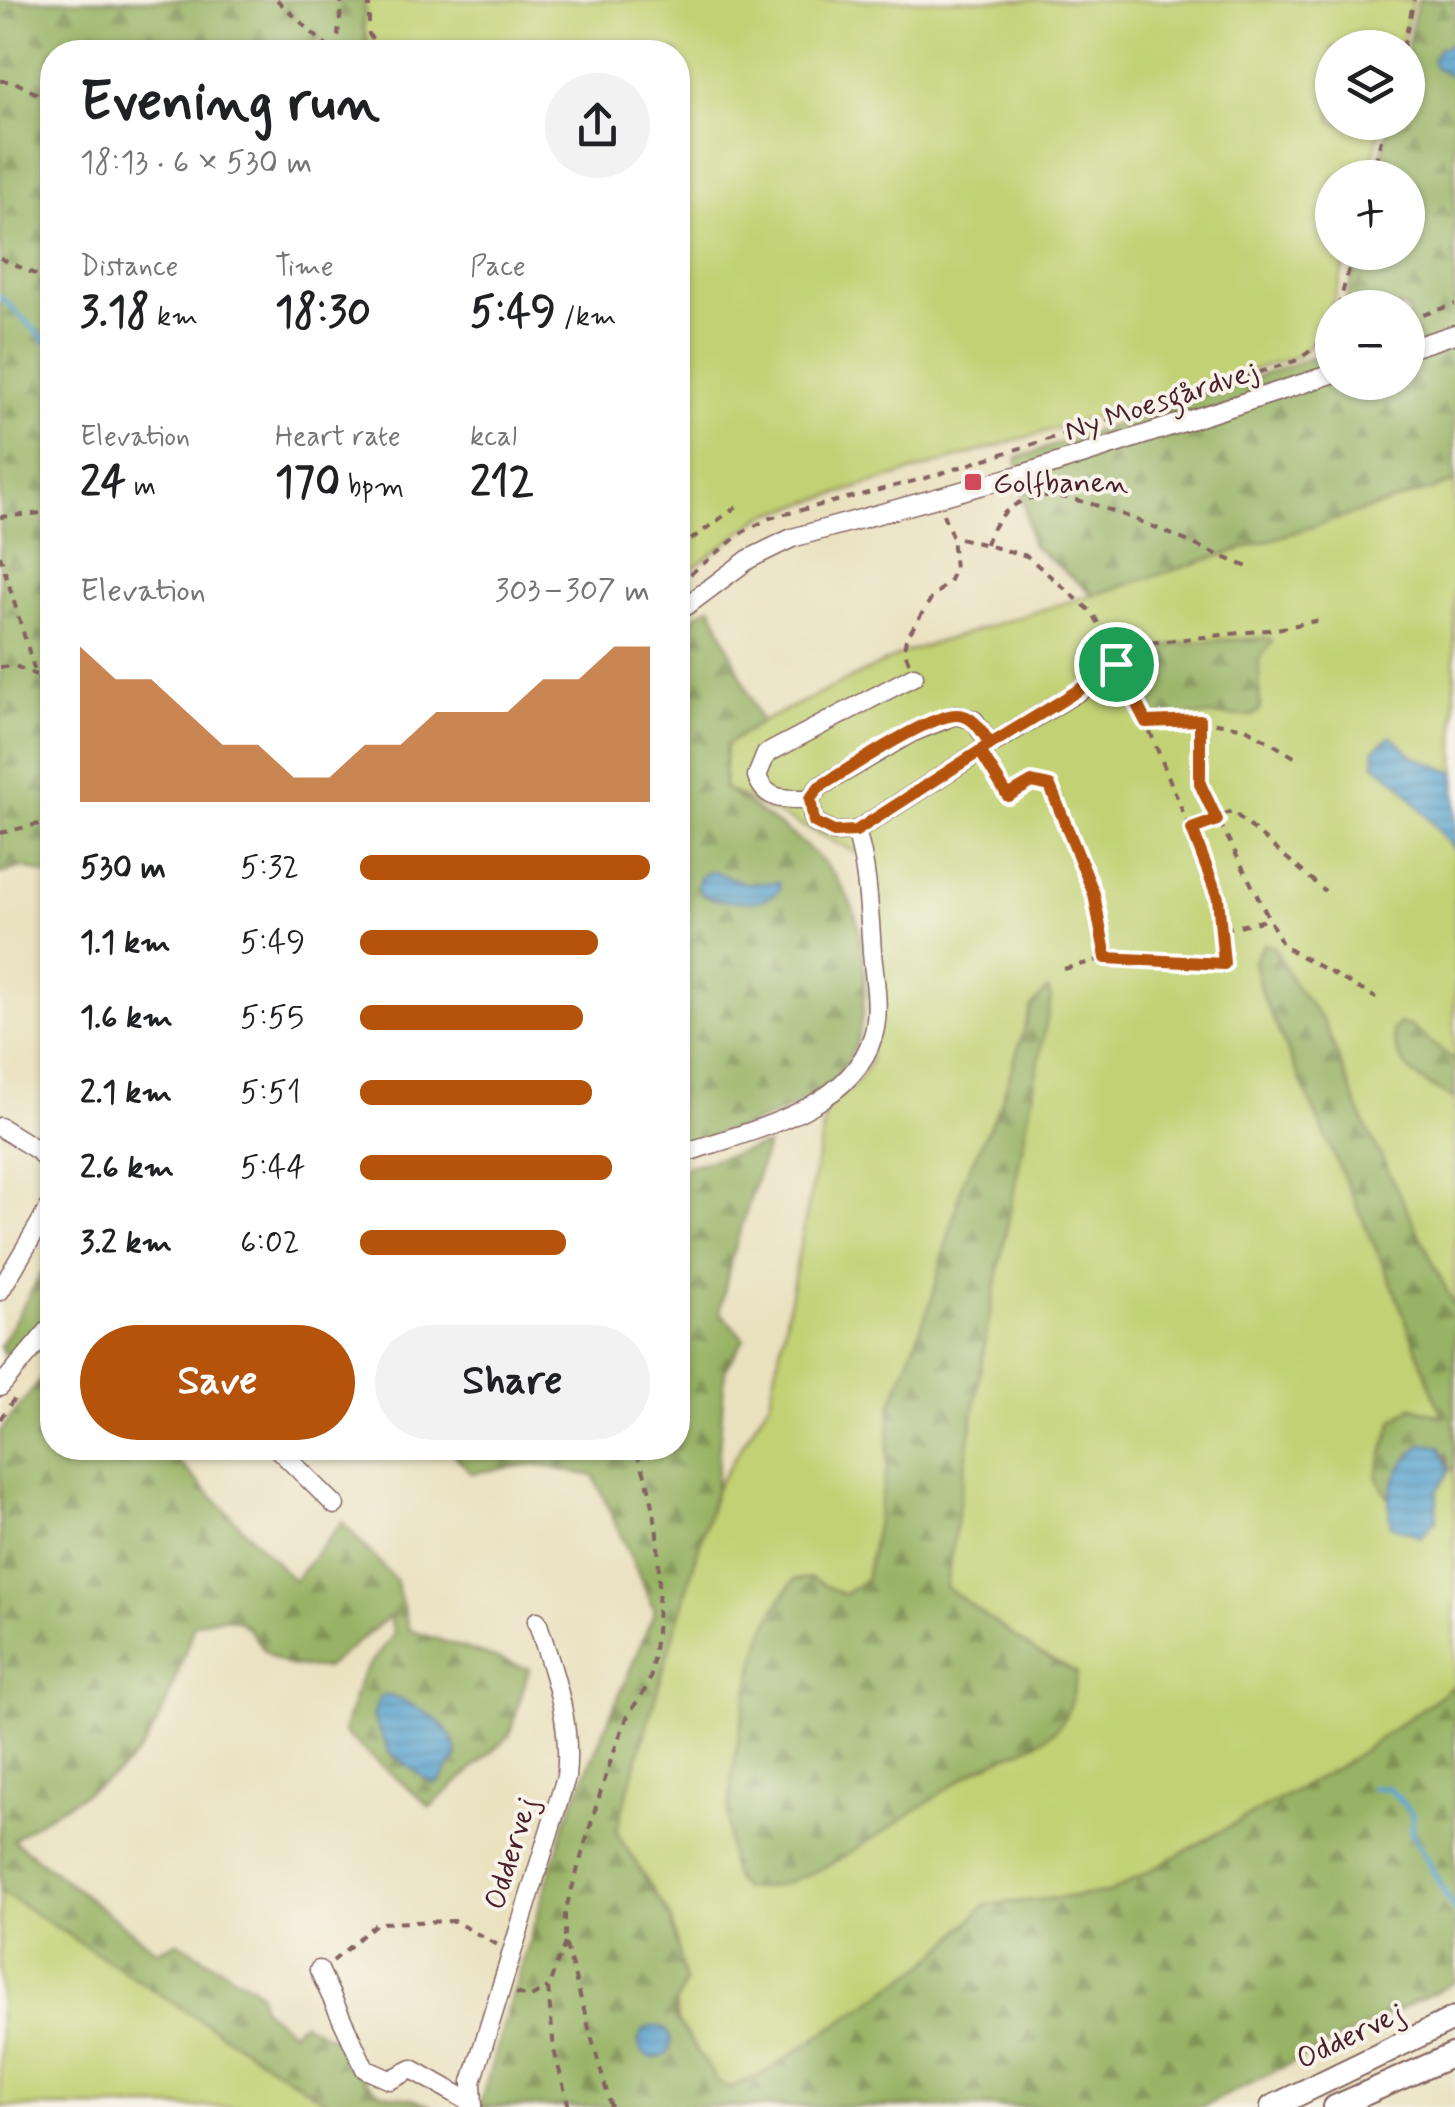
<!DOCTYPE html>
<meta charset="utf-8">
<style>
body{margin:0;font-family:Mynerve,sans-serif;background:#f2f2f2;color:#202124;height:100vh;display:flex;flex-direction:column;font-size:38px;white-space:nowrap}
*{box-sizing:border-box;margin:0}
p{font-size:32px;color:#757577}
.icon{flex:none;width:55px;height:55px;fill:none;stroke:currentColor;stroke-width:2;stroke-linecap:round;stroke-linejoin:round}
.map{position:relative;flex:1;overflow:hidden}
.sheet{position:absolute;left:40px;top:40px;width:650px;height:1420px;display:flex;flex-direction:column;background:#fff;border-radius:40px;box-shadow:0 2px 8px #0004}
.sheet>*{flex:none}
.controls{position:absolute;left:1315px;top:30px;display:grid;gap:20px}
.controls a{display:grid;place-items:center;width:110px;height:110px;border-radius:50%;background:#fff;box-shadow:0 2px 8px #0004;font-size:50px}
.pin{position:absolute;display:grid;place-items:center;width:85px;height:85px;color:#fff;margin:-42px;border:5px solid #fff;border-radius:50%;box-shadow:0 2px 10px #0007}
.round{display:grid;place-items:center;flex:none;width:105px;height:105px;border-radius:52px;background:#f2f2f2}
.overview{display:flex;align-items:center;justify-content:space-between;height:170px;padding:0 40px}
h1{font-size:55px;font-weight:800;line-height:75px}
.stats{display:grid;grid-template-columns:repeat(3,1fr);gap:15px;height:170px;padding:10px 40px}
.stats div{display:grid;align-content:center}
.stats b{font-size:42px;font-weight:800}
.stats small{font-size:28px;font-weight:400}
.stats p{font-size:28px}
.chart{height:280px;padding:20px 40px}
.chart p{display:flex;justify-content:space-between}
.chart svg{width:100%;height:180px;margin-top:10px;fill:#b45309;opacity:.7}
.primary-button{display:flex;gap:20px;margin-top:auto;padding:20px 40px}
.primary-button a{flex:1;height:115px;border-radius:60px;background:#b45309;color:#fff;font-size:40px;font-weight:800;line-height:115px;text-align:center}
.primary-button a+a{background:#f2f2f2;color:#202124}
ul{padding:0 40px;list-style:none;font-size:32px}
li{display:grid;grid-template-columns:160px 120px 1fr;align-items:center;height:75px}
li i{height:25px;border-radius:12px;background:#b45309}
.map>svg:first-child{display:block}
.grass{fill:#c1d173;stroke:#86784f;stroke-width:2.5}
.forest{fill:url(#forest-firs);stroke:#716948;stroke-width:2.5}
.water{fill:url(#water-rules);stroke:#50617d;stroke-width:2.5}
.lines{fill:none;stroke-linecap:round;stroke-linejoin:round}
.stream{stroke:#56a3cf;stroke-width:5}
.minor-casing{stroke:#82635f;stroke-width:21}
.major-casing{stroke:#82635f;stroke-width:26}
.path{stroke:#82635f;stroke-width:4;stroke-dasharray:8 8;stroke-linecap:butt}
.minor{stroke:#fff;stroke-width:18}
.major{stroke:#fff;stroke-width:22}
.route-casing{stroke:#fff;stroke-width:20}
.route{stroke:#b45309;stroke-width:12}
.poi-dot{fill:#d1495b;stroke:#f7f3e8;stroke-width:4}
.labels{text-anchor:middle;stroke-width:8;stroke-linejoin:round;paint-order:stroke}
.street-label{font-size:30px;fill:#4a1f2b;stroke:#f7f3e8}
.poi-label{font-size:30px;fill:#4a1f2b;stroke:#f7f3e8;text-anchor:start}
</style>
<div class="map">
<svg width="1455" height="2107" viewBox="0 0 1455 2107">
<defs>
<pattern id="forest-firs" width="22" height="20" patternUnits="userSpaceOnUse" patternTransform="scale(2.5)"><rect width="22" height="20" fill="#98b365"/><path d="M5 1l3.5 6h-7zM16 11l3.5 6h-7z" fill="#7e9153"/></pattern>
<pattern id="water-rules" width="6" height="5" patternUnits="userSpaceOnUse" patternTransform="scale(2.5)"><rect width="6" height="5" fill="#56a3cf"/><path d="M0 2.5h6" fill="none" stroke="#4984a8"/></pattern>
</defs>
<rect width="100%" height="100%" fill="#f7f3e8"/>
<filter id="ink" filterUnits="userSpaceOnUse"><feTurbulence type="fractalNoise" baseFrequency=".01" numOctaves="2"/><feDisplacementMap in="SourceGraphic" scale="20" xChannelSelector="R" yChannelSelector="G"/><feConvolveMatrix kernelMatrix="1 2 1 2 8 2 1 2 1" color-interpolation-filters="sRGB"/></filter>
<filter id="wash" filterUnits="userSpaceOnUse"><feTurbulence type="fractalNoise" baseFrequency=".0048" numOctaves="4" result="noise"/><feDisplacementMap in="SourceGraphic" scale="40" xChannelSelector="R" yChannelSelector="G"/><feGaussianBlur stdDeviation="2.25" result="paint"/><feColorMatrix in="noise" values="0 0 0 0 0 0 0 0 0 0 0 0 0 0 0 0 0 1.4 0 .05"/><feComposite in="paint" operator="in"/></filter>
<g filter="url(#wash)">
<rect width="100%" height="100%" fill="#eae1bf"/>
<path class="grass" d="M365,0h1048l-12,47 -69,1v74l50,1 -14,54 -36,1v74l16,1 -23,76 -26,27 -536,160 -85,63v-527h-306l-9,-24z
M1455,482v1203l-108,77 -238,131 -123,12 -57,57 -163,110 -37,16 -11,-6 -38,-51 -5,-27 10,-21 -14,-65 -55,-86 100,-344 54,-88 57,-291 30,-27 13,-19v-204l-146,-71 2,-43 35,-23 145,-70z
M0,1891l335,216h-335z"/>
<path class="forest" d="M0,0h365l-2,28 9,24h-320v824l-30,-9 -22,7z
M1418,0h37v482l-361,113 -63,-51 -14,-86 308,-105 7,-11v40h76v-74l-63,-1 13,-54 50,-1v-74l-32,-1 13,-54 19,-1 -1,-75z
M711,606l50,116 -35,23 -2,43c89,61 146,87 140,208 -2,29 -5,56 -26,78 -41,43 -106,55 -160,71v-519z
M1269,638l3,4 -13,17 1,51 -8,6 -98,-1 -30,-51c43,-27 95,-23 145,-26z
M1264,944l10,3 20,37 30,38 38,96 93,189v161l-5,2 -3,-16 -36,-1 -23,44 -12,-21 17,-55 19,-14 30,9 -49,-129 -132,-295 -7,-31z
M1048,989l3,9 -66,343 -39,246 88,64 43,22c-4,17 -6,37 -17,51 -15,21 -58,32 -80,44 -58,33 -171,130 -238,120 -35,-29 6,-205 19,-247 7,-23 19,-42 33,-61l17,-2 33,17 22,-16 21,-112 4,-61 41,-107 31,-118 38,-78 30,-95z
M1399,1024l11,2 45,35v38c-31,-15 -62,-31 -62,-70z
M767,1145l-36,114 -11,52 24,28 -19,30 -9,119 -100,344 55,86 14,65 -10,21 1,15 42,63 11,6 37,-16 163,-110 57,-57 123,-12 238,-131 108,-77v297l-253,125h-723l87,-287 89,-209 -61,-135 -60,-12 -63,9 -22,-25h229v-279z
M52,1255v60l-37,37 -11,2 -4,-8z
M52,1364v84h113l129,133 48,-59 54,59 13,49 120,39 -20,67 -79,71 -87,-75 18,-56 33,-42 -4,-18 -65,52c-12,-1 -28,0 -39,-4 -42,-14 -25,-63 -92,-40 -16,47 -34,118 -77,149 -34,24 -71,40 -104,67l144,111 21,-9 81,49 3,17 29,23 11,-9 28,15h11c11,20 20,51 45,57 18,4 30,4 47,13h-98l-335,-216v-459z"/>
<path class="water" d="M1455,43v32l-3,1 -16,-8 -4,-8 6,-11z
M1391,736l22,20 42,17v78l-56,-68 -24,-19 -1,-15z
M712,871l35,13 31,-2 2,6c-11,20 -59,14 -78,7l-5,-10 4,-9z
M1423,1444l17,2 10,24 -13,21v28l-16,18 -30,-12c-7,-32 6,-62 32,-81z
M386,1695c28,9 70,28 71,62l-18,25 -6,2 -44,-32 -16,-35 6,-19z
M639 2042a16 16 0 1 1 32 0a16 16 0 1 1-32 0Z"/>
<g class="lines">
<path class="stream" d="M0,296l52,51
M678,889h4
M1371,1788h18l24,27 -2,17 44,79"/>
</g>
</g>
<g filter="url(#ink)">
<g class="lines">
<defs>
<path id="minor" d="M1408,349l47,-15
M678,612l71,-53 43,-21 231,-64 309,-100
M956,715l18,5 16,25 -134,86 -22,1 -20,-10 -4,-23 9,-12 92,-54z
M990,745l96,-58
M810,799c-24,0 -44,3 -53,-23l9,-22 148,-78
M0,1127l39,24 13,17
M678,1155c65,-23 172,-42 195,-119 8,-26 1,-58 -1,-84 -3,-42 -4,-82 -16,-121
M0,1291l52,-88
M0,1387l52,-61
M277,1448l58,57
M319,1970l46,99 25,11 22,-11 60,34
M473,2107l-1,-25 94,-305c6,-56 -12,-103 -29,-156"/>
<path id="major" d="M1272,2107l183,-89
M1335,2107l120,-53"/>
</defs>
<use href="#minor" class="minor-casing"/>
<use href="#major" class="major-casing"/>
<path class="path" d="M277,0l56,52
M369,0v34l10,18
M1403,48l11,-48
M336,52l6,-52
M0,81h13l39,21
M1372,178l13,-56
M0,258l52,24
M1338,308l16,-56
M1408,320l47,-16
M943,514l9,22 75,20 66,57 49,99 76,186 5,65 -117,-5 -12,-64 -44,-108 -17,-4 -24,13 -21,-32
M0,517l52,-5
M986,544c8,-27 31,-49 63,-48 54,2 145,51 199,71
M678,549l61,-44
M0,555l36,120 16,25
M678,584l65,-52 27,-14 156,-40 372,-118 25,-19 9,-18
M909,662l-5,-12 2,-11 25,-40 19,-19 5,-11 -3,-33
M0,667l15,-1 21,9
M1098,678l50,-35 129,-14 43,-9
M1199,720l47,8 50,30
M1146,722l53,-2 1,64 83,162 93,52
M1194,828l38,-17 93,80
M0,833l52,-12
M1224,929l43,-9
M1064,969l42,-11
M0,1419l14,-20
M565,1943l-17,44 6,63 15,57
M333,1961l44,-38 77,-2 44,24
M516,1993l15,4 17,-10
M611,2107l-46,-165v-31c20,-63 36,-130 61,-191 6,-15 23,-30 25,-46 10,-73 16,-159 -17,-226"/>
<use href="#minor" class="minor"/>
<use href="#major" class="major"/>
</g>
</g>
<g class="lines" filter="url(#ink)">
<defs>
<path id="route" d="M1116,664c-43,33 -90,57 -136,87l-124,80 -22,1 -20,-10 -4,-23 9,-12c29,-17 108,-72 138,-72 17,0 25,17 33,29l-10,7 28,45 24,-14 18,4 44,108 12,64 118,6 -6,-66 -26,-69 25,-9 -17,-36v-64l-54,2 -30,-58"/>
</defs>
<use href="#route" class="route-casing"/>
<use href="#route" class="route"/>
</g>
<rect class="poi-dot" x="963" y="472" width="20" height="20" rx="5"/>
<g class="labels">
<g class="street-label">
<text transform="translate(1161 400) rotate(-18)" y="10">Ny Moesgårdvej</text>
<text transform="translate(510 1853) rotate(-73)" y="10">Oddervej</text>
<text transform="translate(1350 2035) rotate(-26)" y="10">Oddervej</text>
</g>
<g class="poi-label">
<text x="993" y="492">Golfbanen</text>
</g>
</g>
</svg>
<div class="controls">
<a><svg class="icon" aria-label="layers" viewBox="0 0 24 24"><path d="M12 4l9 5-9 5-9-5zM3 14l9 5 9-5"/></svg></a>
<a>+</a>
<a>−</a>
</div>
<div class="pin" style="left:1116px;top:664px;background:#1e9e55"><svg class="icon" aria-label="arrive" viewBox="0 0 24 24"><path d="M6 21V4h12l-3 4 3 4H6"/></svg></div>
<section class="sheet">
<div class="overview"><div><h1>Evening run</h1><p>18:13 · 6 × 530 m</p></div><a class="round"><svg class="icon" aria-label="share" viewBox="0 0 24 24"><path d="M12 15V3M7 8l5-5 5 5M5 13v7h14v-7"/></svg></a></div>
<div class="stats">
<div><p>Distance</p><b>3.18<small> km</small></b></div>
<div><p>Time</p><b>18:30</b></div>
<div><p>Pace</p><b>5:49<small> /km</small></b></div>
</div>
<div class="stats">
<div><p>Elevation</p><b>24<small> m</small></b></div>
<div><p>Heart rate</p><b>170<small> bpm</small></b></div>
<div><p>kcal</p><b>212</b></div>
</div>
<div class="chart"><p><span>Elevation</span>303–307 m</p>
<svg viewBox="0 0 160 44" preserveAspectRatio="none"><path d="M0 44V6L10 14L20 14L30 22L40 30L50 30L60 38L70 38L80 30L90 30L100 22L110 22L120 22L130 14L140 14L150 6L160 6V44z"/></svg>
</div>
<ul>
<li><b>530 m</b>5:32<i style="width:100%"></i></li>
<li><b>1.1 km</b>5:49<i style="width:82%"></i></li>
<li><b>1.6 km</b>5:55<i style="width:77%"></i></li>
<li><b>2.1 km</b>5:51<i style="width:80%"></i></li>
<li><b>2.6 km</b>5:44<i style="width:87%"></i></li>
<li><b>3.2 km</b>6:02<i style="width:71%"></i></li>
</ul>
<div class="primary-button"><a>Save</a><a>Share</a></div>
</section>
</div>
